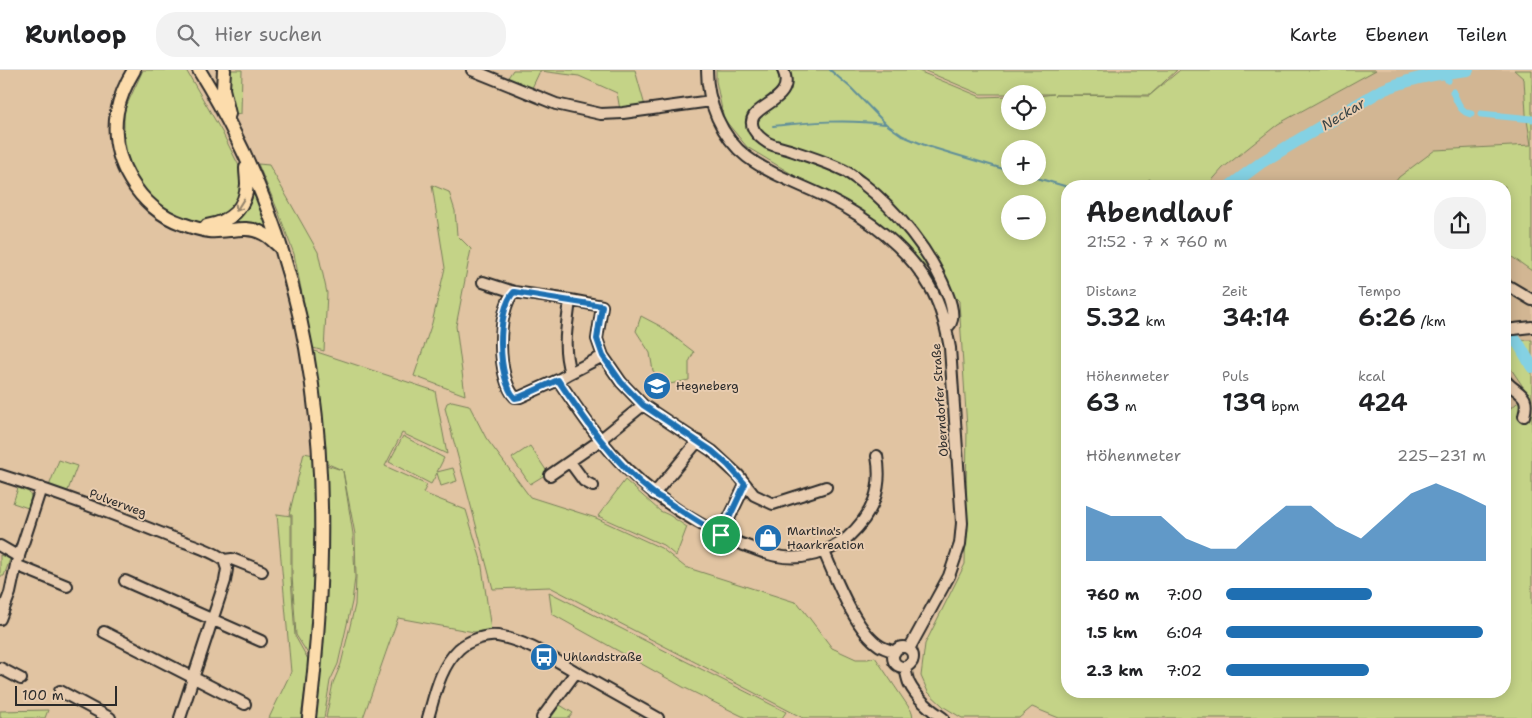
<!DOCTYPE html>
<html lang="de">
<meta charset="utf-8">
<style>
body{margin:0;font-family:"Shantell Sans",sans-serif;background:#f2f2f2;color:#202124;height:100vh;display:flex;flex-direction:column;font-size:19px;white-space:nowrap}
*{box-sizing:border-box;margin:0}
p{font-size:16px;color:#757577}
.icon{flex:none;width:28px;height:28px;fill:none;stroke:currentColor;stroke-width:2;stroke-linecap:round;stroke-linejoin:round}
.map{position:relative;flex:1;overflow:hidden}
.sheet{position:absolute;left:1061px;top:110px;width:450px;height:518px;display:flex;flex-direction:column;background:#fff;border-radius:20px;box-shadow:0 2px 12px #0003}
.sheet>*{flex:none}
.buttons{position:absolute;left:1001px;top:15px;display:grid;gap:10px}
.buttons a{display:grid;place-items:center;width:45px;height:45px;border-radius:50%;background:#fff;box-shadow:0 2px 12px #0003;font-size:25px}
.scale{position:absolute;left:15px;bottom:12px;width:102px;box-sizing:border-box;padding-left:5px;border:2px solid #2b2b2b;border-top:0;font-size:14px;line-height:18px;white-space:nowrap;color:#2b2b2b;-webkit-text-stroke:4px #e8ccaf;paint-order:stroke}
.pin{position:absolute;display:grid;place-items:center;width:42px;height:42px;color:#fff;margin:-21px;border:2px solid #fff;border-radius:50%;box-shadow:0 1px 5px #0007}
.round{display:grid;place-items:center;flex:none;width:52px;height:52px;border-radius:20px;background:#f2f2f2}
.summary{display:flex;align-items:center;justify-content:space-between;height:85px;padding:0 25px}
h1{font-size:28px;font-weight:600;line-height:38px}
.stats{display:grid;grid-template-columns:repeat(3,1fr);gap:8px;height:85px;padding:5px 25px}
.stats div{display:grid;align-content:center}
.stats b{font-size:25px;font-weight:600}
.stats small{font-size:14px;font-weight:400}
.stats p{font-size:14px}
.chart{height:140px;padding:10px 25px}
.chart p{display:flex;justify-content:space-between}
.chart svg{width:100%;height:90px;margin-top:5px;fill:#1f6fb2;opacity:.7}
ul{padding:0 25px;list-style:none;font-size:16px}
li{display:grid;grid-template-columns:80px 60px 1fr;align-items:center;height:38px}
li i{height:12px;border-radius:6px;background:#1f6fb2}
header{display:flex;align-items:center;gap:30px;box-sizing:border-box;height:70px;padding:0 25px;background:#fff;border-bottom:1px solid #e0e0e0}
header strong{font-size:24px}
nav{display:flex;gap:28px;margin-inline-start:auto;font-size:18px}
.search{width:350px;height:45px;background:#f2f2f2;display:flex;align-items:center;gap:12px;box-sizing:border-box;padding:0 18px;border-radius:20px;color:#757577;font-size:19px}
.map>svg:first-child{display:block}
.built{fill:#d2b693}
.green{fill:#c4d387;stroke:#787f59;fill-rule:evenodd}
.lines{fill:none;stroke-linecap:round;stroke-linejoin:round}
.stream{stroke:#608f99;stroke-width:2}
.canal{stroke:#84d1e3;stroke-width:7}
.river{stroke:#84d1e3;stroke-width:12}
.minor-casing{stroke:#2b2b2b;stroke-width:14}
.major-casing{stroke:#2b2b2b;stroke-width:16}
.minor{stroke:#e8ccaf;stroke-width:10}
.major{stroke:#fcdcac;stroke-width:12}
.oneway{stroke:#94846c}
.route-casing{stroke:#fff;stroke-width:10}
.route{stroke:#1f6fb2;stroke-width:6}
.labels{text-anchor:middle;stroke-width:4;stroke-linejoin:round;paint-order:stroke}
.poi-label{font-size:12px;fill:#2b2b2b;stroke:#e8ccaf;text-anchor:start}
.street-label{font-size:12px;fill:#2b2b2b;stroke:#e8ccaf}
.water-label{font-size:14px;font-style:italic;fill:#384447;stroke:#e8ccaf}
</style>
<header>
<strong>Runloop</strong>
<div class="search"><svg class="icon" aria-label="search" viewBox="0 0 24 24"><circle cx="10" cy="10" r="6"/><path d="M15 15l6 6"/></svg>Hier suchen</div>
<nav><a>Karte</a><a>Ebenen</a><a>Teilen</a></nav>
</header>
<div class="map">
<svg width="1532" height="648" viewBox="0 0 1532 648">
<rect width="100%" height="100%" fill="#e1c4a2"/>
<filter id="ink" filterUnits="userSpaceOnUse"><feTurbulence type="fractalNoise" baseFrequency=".02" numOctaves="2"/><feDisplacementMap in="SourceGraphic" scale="10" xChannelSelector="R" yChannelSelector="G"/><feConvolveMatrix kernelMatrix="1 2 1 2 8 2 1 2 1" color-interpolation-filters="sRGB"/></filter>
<g filter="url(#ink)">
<path class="built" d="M1376,0h138l10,9 2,35 5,31 -96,5 -36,27 -7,9h-185l16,-18 55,-44z
M1505,182l27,19v69l-27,1z
M1505,290l23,34 -23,19z"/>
<path class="green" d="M143,0h43l36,62 18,36 2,20 -7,17 -17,15 -22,3 -20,-7 -19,-13 -19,-20 -10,-22 -4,-26v-24z
M228,0h14l-1,44 -6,1 -6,-22z
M513,0h122l10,36 -25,4 -3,-17 -38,-17 -39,-5 -9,19 -24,-11z
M716,0h200l65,27 29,-1v25h28v-25l16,-2h-74l-57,-24h254l-27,25h-95l94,1 31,-26h196l-98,54 -55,44 -16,18h-42l-16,-7 -7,7h-74v505h437v-278l23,-19 -23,-34v-19l27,-1v378h-473l-27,-11 -13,11h-57l-18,-11 -16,-15 -7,-16 4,-32 40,-80 2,-135 -8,-128 -55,-57 -45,-35 -54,-27 -58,-35 -23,-28 -8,-38zM1010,79h28v27h-28zM1010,134h28v27h-28z
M1514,0h18v201l-27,-19v-66h-113l7,-9 36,-27 96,-5 -5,-31 -2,-35z
M258,94l11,1 49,87 9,41 -3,58 -11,-3 -19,-94 -16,-43z
M251,114l20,50 -50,-6z
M432,115l17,7 6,19 2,24 14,14 -15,77 9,69 -51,-19 18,-53 13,-55z
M641,246l19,10 34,26 -5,10v18l-19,4 -17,-13 -3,-18 -14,-22z
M314,281l121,40 12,63 -45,-21 -17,33 42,19 -4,8 43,17 15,50 10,70 -17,2 -76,-14 -35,100h-37l7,-35 8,-19 14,-59 1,-29 -1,-42 -12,-63 10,63 2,43 -3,25 -14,62 -8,17 -6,37h-9c11,-84 13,-168 11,-253l16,5 -16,-7z
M452,331l17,4 17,33 44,59 66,21 65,30 24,19 113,36 34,45 24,11h12l7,-2 37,55 1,6h-110l-253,-131 -57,2 -48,-181 2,-5z
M403,366l41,22 -7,14 16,-4 4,13 -16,5 -4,-13 -6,11 -42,-22z
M530,376l18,27 -18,11 -18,-26z
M304,383l10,2 2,109 -6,93 -14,-22 -4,-60v-60h-3z
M59,390l18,6 -10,27 -18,-7z
M625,410l35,31 9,4 18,12 -11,29 -13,-11 -65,-29z
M18,418l11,4 2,5 -3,11 -15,-5z
M277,444l14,2v61l4,59 14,25 -8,57h-32l22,-46z
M0,485l10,4 -6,17h-4z
M549,522l237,120 -4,6h-36l-63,-31 -131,-73z
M560,635l13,8 -4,5h-18z
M48,640l-3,8h-45v-7z"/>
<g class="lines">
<path class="stream" d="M830,0l21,18 35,36 17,12 24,10 83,25
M773,56c37,-4 74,-7 112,-2
M1030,106l38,11"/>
<path class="canal" d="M1445,3l3,7
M1453,22c4,9 7,20 18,22
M1481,44l51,5"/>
<path class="river" d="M1230,116l32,-24 118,-71c28,-12 58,-18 88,-21
M1505,257l15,19 12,21"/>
<defs>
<path id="minor" d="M472,0l84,34 45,10 22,-1 88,-12
M707,0c0,32 14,67 40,87 24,18 55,28 81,41 40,20 80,50 102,89 11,18 16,40 20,61l12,175 -2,21 -11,32 -40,73
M783,0c16,35 -43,34 -29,60 3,5 9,10 14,13 8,4 17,5 25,8 17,6 34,11 50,19 7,3 13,9 19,13 35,27 69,69 85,110 4,10 10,29 -1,35
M483,212l31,10c-18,19 -17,87 1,105h5l38,-17c21,31 42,63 70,90 32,31 71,56 113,74 12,4 24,10 36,12 25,5 52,-3 71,-19 25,-23 35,-48 29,-81
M1505,214l27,16
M514,222l56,8c-3,27 -8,46 0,73l-12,7
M1505,260l27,-3
M603,286l18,26 22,23 69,46 27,25 15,19 19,9 53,-17
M570,303l33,-17 -6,-17 5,-33 -32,-6
M1505,310c11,14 26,12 19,36
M570,392l14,19 9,5
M0,405c57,18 113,39 168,61 16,6 44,14 56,24l3,9 -2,12 -45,137
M550,405l45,-31 48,-39
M654,424l44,-53
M721,465l24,-50
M0,476l19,11
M824,482c12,27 31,78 56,94 5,3 10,4 15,6
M224,490l8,-1 30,12
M16,495l51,21
M125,511l136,60
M0,549l10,-26 6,-28 25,-77
M104,562l141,72
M893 587a10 10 0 1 1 20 0a10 10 0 1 1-20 0Z
M905,597c1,5 2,11 4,16 7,14 21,27 34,35
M0,598l21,11
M60,621l50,27
M428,648c7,-24 12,-51 31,-69 9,-8 27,-15 39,-13 29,5 55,23 80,37 27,15 53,30 80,45
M542,648l34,-46"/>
<path id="major" d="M134,0c-8,13 -14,27 -17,42 -8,47 22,97 66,112 8,3 18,6 26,7 17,2 37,-7 53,2 7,3 12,9 18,14
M199,0c126,203 138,416 110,648
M224,0l-1,19 6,25
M207,156c23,-4 39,-18 40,-42 0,-5 -1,-11 -1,-16"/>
</defs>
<use href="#minor" class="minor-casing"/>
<use href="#major" class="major-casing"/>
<use href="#minor" class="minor"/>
<use href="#major" class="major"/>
</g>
<defs><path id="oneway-shaft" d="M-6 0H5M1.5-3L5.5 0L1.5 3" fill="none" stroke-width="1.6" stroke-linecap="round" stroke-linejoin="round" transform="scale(1.25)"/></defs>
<use class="oneway" href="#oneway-shaft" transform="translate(240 135) rotate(122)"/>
</g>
<g class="lines" filter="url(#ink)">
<defs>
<path id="route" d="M514,222l88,14 -5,33 6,17 18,26 22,23 69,46 16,14 17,19 -24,51c-19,-10 -37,-22 -55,-34 -4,-3 -9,-5 -13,-8 -39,-30 -68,-73 -95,-113l-38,17 -5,1c-18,-19 -19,-88 -1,-106z"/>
</defs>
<use href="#route" class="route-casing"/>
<use href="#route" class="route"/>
</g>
<defs>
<symbol id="school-disc" viewBox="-11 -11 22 22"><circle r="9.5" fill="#1f6fb2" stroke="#e8ccaf"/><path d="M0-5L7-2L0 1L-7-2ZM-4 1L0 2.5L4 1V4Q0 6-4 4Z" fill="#fff"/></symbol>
<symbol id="shop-disc" viewBox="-11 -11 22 22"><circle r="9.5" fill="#1f6fb2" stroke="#e8ccaf"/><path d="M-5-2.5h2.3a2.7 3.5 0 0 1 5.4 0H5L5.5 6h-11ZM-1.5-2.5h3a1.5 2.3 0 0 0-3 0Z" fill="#fff"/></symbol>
<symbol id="bus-disc" viewBox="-11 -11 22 22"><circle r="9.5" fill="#1f6fb2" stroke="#e8ccaf"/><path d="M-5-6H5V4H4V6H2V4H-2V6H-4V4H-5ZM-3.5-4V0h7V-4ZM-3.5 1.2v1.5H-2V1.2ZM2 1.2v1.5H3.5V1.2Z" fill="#fff"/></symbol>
</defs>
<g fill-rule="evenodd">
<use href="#school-disc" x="641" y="300" width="32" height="32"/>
<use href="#shop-disc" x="752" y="452" width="32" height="32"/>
<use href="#bus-disc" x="528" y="571" width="32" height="32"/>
</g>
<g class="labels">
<g class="poi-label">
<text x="676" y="320">Hegneberg</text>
<text x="787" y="465">Martina's<tspan x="787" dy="14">Haarkreation</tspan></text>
<text x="563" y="591">Uhlandstraße</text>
</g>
<g class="street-label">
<text transform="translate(940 330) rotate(-94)" y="4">Oberndorfer Straße</text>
<text transform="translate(118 433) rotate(20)" y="4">Pulverweg</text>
</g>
<g class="water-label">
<text transform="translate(1343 44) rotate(-31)" y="5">Neckar</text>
</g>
</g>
</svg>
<div class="buttons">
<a><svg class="icon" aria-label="locate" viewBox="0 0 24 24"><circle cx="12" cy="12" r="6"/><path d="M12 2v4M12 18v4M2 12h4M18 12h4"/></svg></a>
<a>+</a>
<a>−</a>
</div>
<div class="scale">100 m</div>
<div class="pin" style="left:721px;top:465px;background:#1e9e55"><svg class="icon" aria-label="arrive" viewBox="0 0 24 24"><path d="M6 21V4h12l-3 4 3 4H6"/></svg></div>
<section class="sheet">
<div class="summary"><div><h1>Abendlauf</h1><p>21:52 · 7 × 760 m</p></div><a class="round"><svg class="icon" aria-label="share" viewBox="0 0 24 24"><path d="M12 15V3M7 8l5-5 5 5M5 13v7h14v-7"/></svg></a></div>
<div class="stats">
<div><p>Distanz</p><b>5.32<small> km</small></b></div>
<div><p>Zeit</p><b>34:14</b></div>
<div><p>Tempo</p><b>6:26<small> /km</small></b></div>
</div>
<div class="stats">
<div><p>Höhenmeter</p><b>63<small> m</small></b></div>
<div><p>Puls</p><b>139<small> bpm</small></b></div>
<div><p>kcal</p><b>424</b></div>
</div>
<div class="chart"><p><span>Höhenmeter</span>225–231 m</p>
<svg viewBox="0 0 160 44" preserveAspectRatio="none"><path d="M0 44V17L10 22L20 22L30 22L40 33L50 38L60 38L70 27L80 17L90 17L100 27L110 33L120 22L130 11L140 6L150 11L160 17V44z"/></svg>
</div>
<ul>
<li><b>760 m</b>7:00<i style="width:56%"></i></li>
<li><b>1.5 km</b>6:04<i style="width:99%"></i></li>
<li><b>2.3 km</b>7:02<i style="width:55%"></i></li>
</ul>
</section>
</div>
